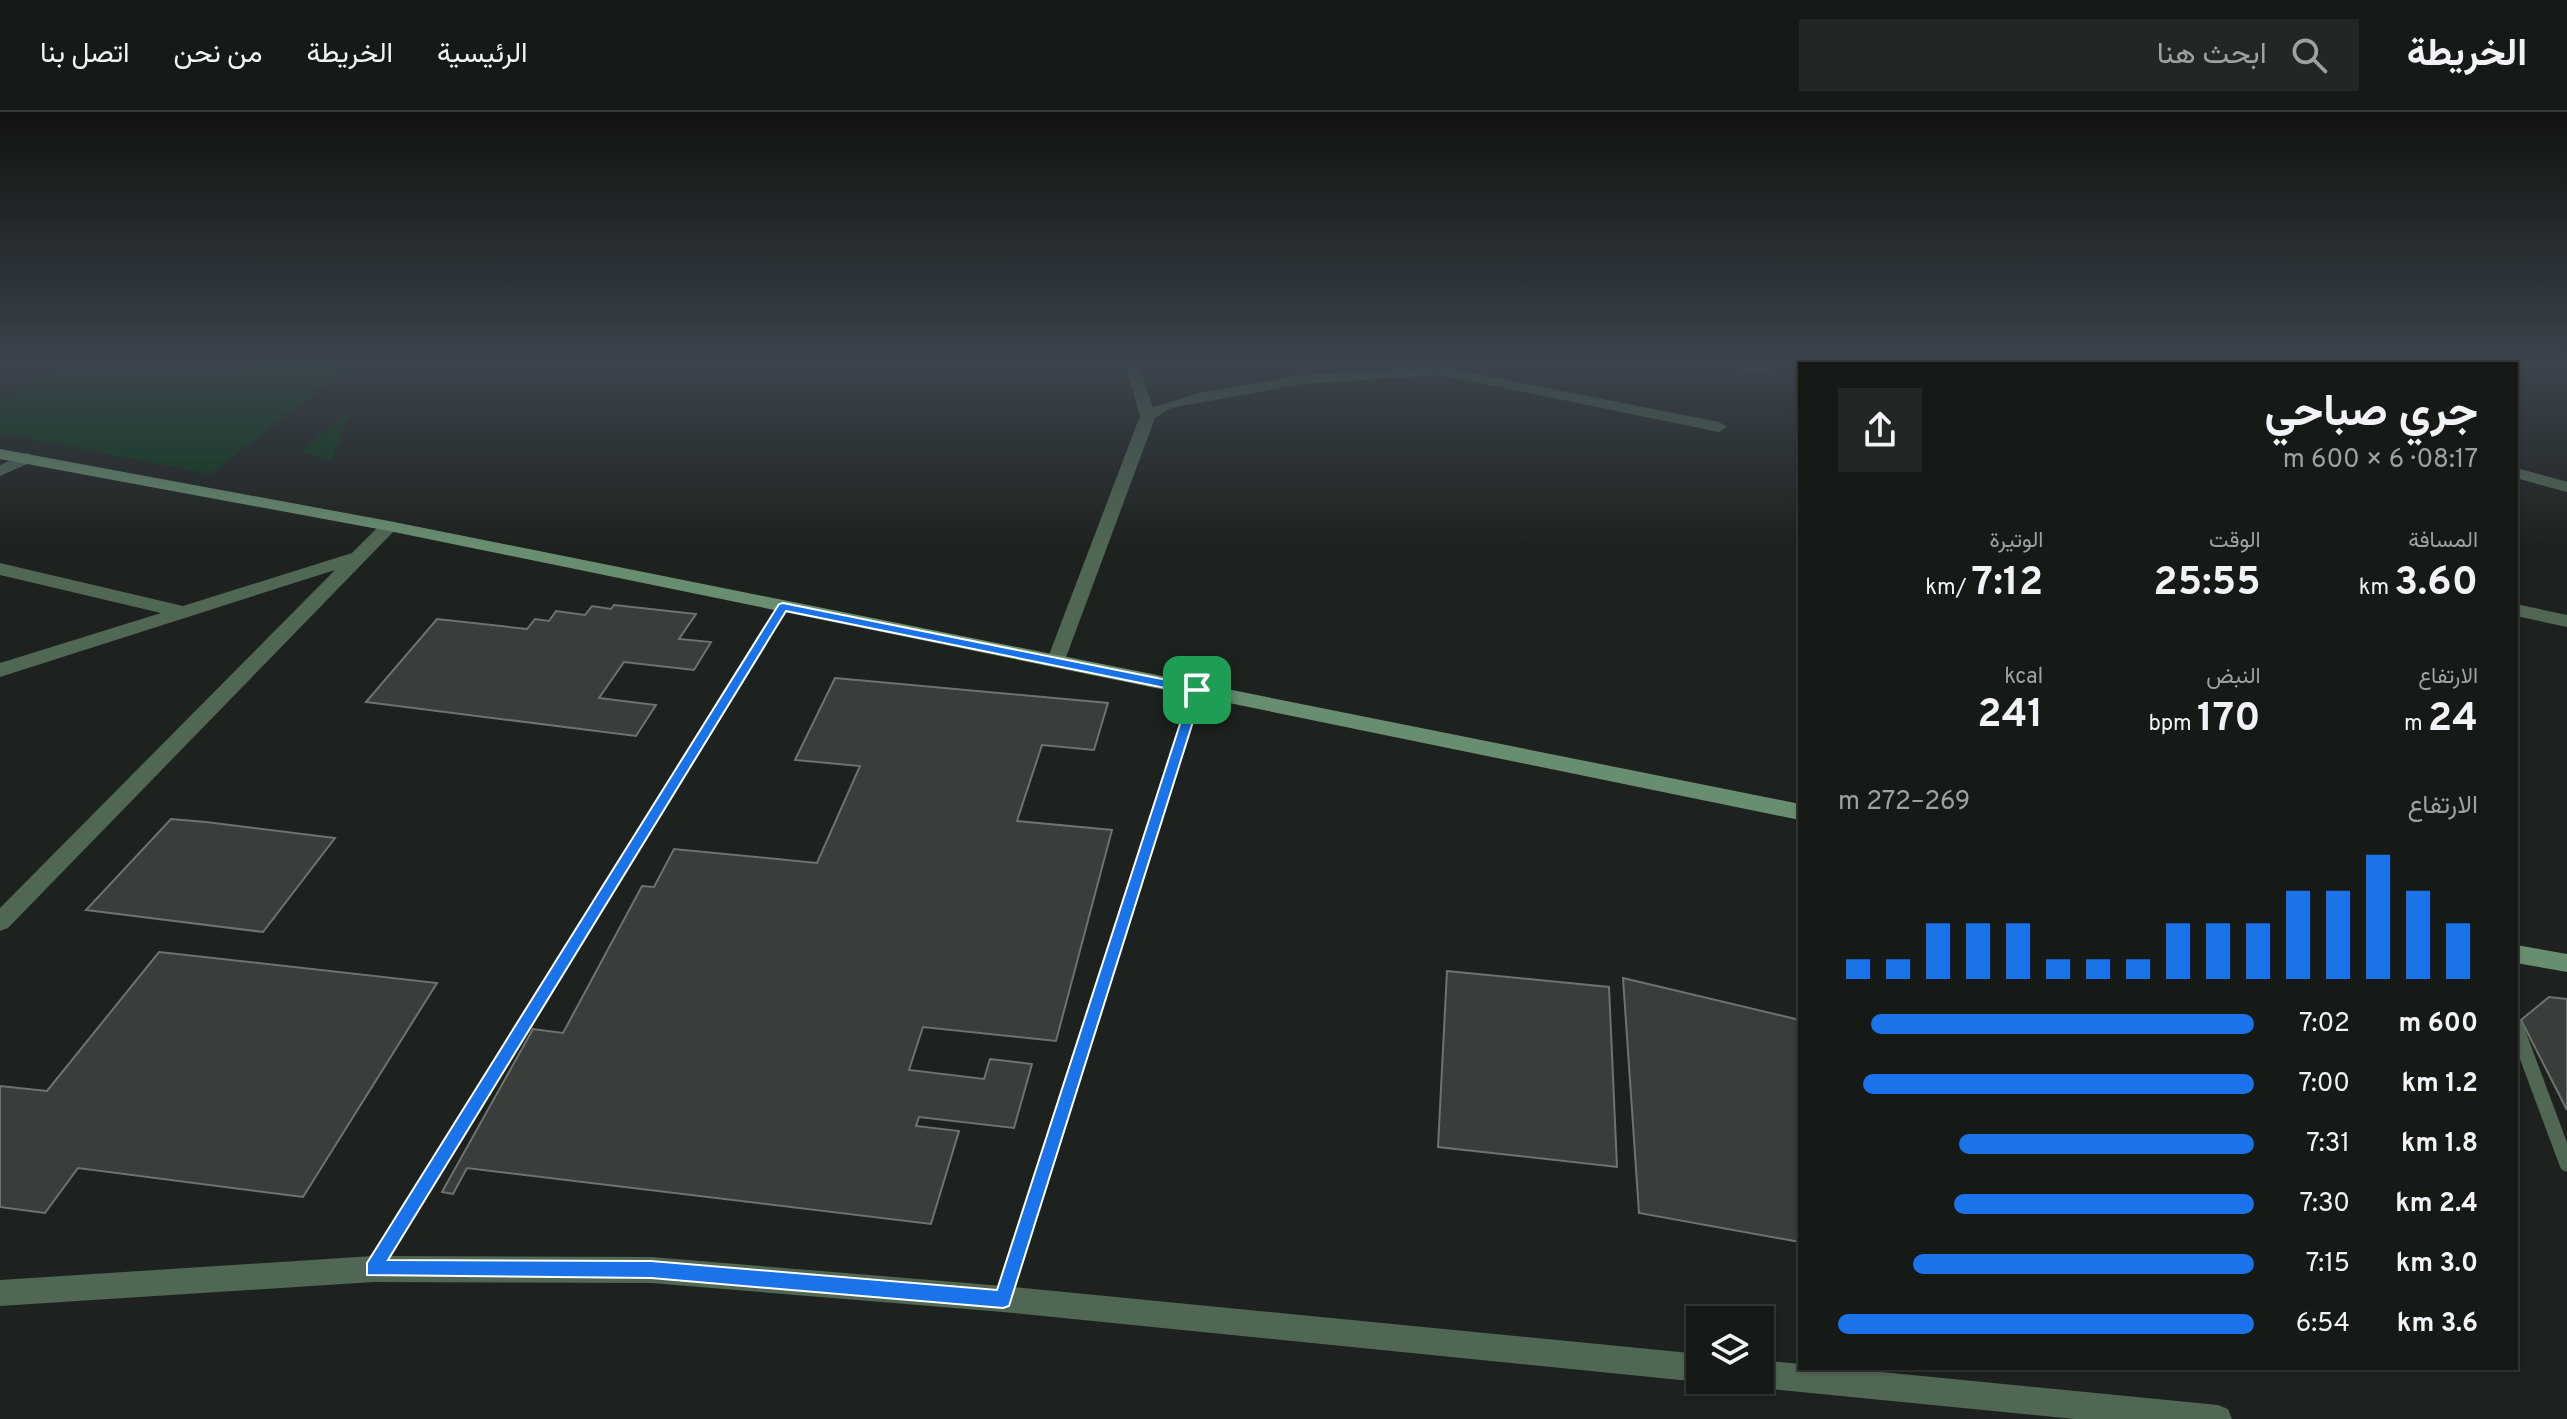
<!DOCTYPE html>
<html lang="ar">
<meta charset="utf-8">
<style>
body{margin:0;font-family:Overpass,Vazirmatn,sans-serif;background:#232724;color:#f1f3f6;direction:rtl;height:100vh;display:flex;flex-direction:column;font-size:30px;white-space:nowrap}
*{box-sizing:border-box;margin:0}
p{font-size:26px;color:#9ea1a1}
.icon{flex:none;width:44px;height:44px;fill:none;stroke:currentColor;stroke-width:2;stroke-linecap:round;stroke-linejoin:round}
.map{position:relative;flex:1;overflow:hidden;direction:ltr}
.drawer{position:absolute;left:1798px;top:250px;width:720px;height:1008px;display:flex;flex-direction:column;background:#161a17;border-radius:0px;box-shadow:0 2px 6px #0004,0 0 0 2px #353836;direction:rtl}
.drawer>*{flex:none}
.buttons{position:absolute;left:1686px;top:1194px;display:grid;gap:16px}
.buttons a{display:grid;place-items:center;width:88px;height:88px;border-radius:0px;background:#161a17;box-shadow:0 2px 6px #0004,0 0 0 2px #353836;font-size:40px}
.pin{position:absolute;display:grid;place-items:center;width:68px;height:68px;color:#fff;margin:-34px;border-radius:16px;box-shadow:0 4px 12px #0006}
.round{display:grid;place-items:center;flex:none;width:84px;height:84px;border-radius:0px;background:#232724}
.overview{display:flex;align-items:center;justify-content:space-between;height:136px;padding:0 40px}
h1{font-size:44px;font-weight:700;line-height:60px}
.stats{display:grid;grid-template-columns:repeat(3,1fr);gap:12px;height:136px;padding:8px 40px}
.stats div{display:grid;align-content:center}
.stats b{font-size:40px;font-weight:700}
.stats small{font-size:22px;font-weight:400}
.stats p{font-size:22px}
.chart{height:224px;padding:16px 40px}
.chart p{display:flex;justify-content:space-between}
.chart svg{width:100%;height:144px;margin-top:8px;stroke:#1a73e8;stroke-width:6}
ul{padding:0 40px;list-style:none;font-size:26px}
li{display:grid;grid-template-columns:128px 96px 1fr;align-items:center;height:60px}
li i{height:20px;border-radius:10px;background:#1a73e8}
header{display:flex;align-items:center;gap:48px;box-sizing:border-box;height:112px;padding:0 40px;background:#161a17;border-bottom:2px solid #353836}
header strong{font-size:38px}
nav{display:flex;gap:44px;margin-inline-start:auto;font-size:28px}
.search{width:560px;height:72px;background:#232724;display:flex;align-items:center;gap:20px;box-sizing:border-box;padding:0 28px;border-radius:0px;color:#9ea1a1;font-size:30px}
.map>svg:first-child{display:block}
.green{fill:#0c3818}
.building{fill:#3a3e3b;stroke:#6e736f;stroke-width:2}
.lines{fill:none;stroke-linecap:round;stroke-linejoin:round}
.lane-far2{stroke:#506753;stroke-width:10}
.lane-far1{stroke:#506753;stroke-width:12}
.lane{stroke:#506753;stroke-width:15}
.street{fill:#506753;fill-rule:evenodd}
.secondary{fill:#698e6f;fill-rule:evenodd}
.route{fill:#1a73e8;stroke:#fff;stroke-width:2;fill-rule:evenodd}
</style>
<header>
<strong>الخريطة</strong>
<div class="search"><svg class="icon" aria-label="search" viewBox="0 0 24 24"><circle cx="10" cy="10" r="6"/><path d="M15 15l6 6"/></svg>ابحث هنا</div>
<nav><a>الرئيسية</a><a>الخريطة</a><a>من نحن</a><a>اتصل بنا</a></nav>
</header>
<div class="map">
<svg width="2567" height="1307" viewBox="0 0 2567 1307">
<rect width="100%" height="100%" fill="#1e221f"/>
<path class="green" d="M62,251h292l-143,111 -211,-41v-30z
M352,296l-21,52 -31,-8z"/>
<path class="building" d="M1738,251h70l-62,9z
M614,493l82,9 -17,25 32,3 -17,28 -70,-8 -25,36 57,7 -20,31 -270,-34 71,-83 90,10 8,-10 14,2 7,-10 29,4 7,-9 19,3z
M835,566l273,25 -14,47 -52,-5 -25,76 95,9 -56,211 -133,-14 -14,43 75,9 6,-20 42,5 -18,64 -95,-11 -3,9 43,5 -28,93 -464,-56 -14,26 -11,-2 91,-163 30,4 79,-147 12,1 20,-38 143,14 43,-97 -65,-6z
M171,707l35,3 129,16 -72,94 -177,-22z
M159,840l278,31 -134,214 -225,-29 -33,45 -45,-6v-121l47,5z
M1447,859l162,16 8,180 -179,-20z
M1623,866l177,42v222l-161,-29z
M2549,885l18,2v111l-46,-90z"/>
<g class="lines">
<path class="lane-far2" d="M2516,361l51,14
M761,531l22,-36"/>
<path class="lane-far1" d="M546,878l216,-349
M1102,878l95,-300"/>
<path class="lane" d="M2516,915l51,137
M373,1157l174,-281
M1003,1187l99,-311"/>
<path class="street" d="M1124,251h14l15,44 46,-14 103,-18 139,-8 278,55 8,5 -8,5 -278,-57 -139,9 -131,24 -16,10 -90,242 -9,6 -9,-6 93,-244z
M2332,251h14v1h-14z
M28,341l8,5 -2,3 -34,15v-11z
M389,409l8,5 -2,4 -387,398 -8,3v-23l335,-338 -335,107v-14l161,-50 -161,-38v-12l183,43 169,-53 31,-31z
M2516,492l51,11v12l-51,-11z
M373,1144l278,1 352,29 697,68v26h5l-5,2 -697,-70 -352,-29 -278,-1 -373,24v-26z
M1760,1248l40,4v4h41l377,37 10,4 4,10h-158l-314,-31 -11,-8h11z"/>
<path class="secondary" d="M0,337l389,72 1411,283v16l-1411,-289 -389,-72z
M2516,833l51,9v18l-51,-9z"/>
</g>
<linearGradient id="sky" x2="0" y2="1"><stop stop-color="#101311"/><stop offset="0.58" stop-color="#3b444d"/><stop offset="1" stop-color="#3b444d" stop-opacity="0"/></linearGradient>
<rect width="2567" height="434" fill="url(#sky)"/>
<path class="route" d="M783,491l414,83 6,4 -194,616 -6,2 -352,-30 -284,-3v-12l412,-659zM786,499l404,82 -193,597 -346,-29 -263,-1z"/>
</svg>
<div class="buttons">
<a><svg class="icon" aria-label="layers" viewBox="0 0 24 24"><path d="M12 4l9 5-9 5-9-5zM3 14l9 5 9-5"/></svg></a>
</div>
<div class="pin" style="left:1197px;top:578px;background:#1e9e55"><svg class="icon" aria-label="arrive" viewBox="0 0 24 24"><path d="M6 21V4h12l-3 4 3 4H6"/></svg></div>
<section class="drawer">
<div class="overview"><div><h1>جري صباحي</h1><p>08:17 · 6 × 600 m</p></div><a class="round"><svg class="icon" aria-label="share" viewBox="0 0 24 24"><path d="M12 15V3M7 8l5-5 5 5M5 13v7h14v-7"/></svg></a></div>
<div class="stats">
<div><p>المسافة</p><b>3.60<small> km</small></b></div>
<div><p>الوقت</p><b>25:55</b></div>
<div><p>الوتيرة</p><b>7:12<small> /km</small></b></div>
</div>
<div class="stats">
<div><p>الارتفاع</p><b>24<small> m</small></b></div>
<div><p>النبض</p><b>170<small> bpm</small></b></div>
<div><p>kcal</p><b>241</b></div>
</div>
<div class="chart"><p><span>الارتفاع</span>269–272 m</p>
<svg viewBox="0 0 160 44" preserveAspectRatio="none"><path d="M5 44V38M15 44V38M25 44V27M35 44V27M45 44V27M55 44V38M65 44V38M75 44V38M85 44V27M95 44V27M105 44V27M115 44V17M125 44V17M135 44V6M145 44V17M155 44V27"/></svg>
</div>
<ul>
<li><b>600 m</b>7:02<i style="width:92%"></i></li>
<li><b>1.2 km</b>7:00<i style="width:94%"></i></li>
<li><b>1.8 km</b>7:31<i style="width:71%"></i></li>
<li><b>2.4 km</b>7:30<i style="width:72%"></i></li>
<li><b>3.0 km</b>7:15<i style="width:82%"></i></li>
<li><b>3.6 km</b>6:54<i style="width:100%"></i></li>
</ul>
</section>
</div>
